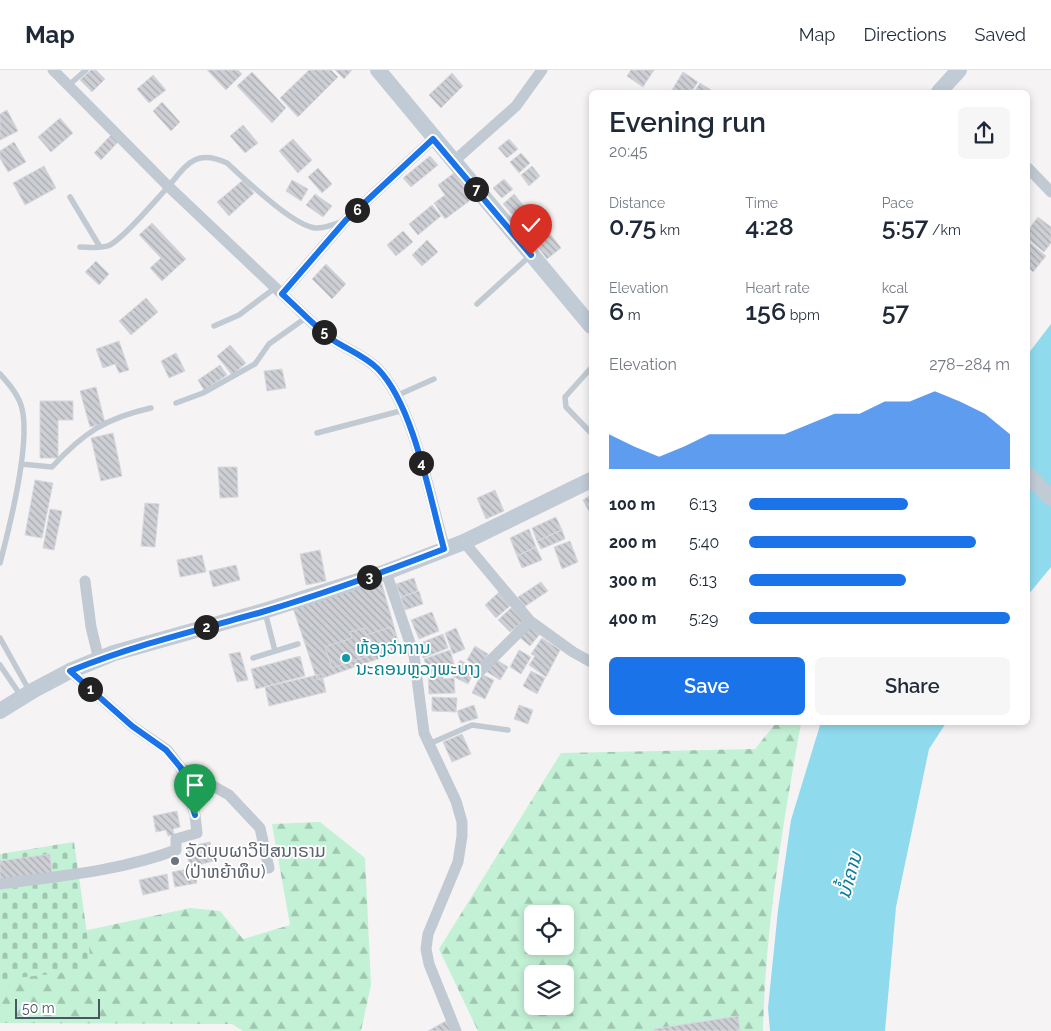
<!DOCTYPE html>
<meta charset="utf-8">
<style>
body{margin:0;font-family:Raleway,"Noto Sans Lao",sans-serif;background:#f6f6f7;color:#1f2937;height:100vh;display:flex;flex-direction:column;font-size:19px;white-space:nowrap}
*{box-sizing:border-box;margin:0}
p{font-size:16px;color:#747a83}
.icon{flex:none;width:28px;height:28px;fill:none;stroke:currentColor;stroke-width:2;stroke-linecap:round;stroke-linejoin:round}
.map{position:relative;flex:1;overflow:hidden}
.panel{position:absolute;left:589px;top:20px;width:441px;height:635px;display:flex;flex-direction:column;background:#fff;border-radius:8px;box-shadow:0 2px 8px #0003}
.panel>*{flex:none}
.buttons{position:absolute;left:524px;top:835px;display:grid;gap:10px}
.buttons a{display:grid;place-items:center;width:50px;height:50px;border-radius:8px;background:#fff;box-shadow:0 2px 8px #0003;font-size:25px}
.scale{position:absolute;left:15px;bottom:12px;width:85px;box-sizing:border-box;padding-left:5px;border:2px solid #4a5661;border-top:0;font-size:14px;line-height:18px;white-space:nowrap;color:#4a5661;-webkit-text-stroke:4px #fff;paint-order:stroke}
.pin{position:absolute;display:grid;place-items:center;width:42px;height:42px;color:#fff;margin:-51px -21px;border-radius:50% 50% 50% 0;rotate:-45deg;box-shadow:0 0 5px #0007}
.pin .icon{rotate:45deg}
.km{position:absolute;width:25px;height:25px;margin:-12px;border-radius:50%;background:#222;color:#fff;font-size:14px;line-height:25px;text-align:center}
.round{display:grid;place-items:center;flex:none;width:52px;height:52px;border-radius:8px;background:#f6f6f7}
.overview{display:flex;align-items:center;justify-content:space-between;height:85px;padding:0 20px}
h1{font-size:28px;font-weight:600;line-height:38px}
.metrics{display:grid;grid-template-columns:repeat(3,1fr);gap:8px;height:85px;padding:5px 20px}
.metrics div{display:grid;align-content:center}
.metrics b{font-size:25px;font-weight:600}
.metrics small{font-size:14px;font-weight:400}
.metrics p{font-size:14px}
.chart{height:140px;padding:10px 20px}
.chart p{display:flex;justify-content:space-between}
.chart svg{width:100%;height:90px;margin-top:5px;fill:#1a73e8;opacity:.7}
.cta{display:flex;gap:10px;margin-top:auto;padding:10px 20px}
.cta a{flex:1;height:58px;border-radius:8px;background:#1a73e8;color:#fff;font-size:20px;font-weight:600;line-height:58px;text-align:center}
.cta a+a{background:#f6f6f7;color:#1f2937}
ul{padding:0 20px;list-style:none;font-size:16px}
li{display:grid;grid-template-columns:80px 60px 1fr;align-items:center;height:38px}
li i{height:12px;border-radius:6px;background:#1a73e8}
header{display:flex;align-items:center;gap:30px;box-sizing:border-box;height:70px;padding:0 25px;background:#fff;border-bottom:1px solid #e0e1e3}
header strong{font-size:24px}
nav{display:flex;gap:28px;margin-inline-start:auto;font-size:18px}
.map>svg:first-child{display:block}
.forest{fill:url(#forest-firs);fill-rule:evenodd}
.cemetery{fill:url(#cemetery-stones)}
.water{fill:#90daee}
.building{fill:url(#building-back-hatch);stroke:#d7d9de}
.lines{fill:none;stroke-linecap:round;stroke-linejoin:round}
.lane{stroke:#c1cad2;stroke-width:5.5}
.street{stroke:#c1cad2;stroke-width:11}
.secondary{stroke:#c1cbd6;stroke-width:16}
.route-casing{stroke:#fff;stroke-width:10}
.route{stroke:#1a73e8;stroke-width:6}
.culture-dot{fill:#0f9aa8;stroke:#fff;stroke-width:2}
.worship-dot{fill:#6b7280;stroke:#fff;stroke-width:2}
.labels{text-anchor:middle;stroke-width:4;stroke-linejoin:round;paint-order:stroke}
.culture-label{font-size:18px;fill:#0d838f;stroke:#fff;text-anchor:start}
.worship-label{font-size:18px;fill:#5b616d;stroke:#fff;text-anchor:start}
.water-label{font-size:19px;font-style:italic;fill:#0c7c9b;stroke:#fff}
</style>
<header>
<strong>Map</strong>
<nav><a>Map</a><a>Directions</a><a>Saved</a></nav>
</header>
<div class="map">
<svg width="1051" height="961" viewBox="0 0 1051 961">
<defs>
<pattern id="forest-firs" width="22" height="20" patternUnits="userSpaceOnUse" patternTransform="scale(1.25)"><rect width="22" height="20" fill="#c3f1d5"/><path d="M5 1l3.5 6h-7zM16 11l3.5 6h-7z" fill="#a0c6b0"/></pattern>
<pattern id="cemetery-stones" width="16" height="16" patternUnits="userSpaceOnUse" patternTransform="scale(1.25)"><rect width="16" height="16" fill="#c3f1d5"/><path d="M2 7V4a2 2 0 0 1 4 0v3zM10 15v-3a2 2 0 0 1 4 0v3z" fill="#a0c6b0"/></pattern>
<pattern id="building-back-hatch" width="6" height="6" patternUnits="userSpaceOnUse" patternTransform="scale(1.25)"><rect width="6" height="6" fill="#cdcfd5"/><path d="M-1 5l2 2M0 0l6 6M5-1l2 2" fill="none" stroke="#a8abb0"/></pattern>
</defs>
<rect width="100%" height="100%" fill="#f5f3f3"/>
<path class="forest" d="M776,653h25c-18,101 -36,205 -38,308h-285l-39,-82 122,-196 194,-4zM532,844h33v32h-33zM532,904h33v32h-33z
M320,752l45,36 6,127 -10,46h-118l-11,-7 -232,-1v-74l190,-41 30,3 23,28 47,-14 -18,-101z"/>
<path class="cemetery" d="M74,772l18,127 -92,11v-126z"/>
<path class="water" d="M1051,254v243l-23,28v-241z
M821,652l125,1 -17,26 -33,158 -11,124h-115l-2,-23 10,-98 13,-90z"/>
<path class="building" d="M91,0h5l9,9 -13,13 -12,-12z
M207,0h31l4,4 -16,16z
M309,0h22l7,7 -40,40 -18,-19z
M335,0h17l-8,9z
M631,0h23l-11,17 -16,-11z
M252,2l34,36 -14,15 -35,-37z
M683,2l15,10 -7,10h-15l-4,-2z
M452,3l11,13 -22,22 -12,-13z
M153,5l13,15 -17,13 -12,-14z
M700,13l14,9h-20z
M162,32l18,20 -9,9 -18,-20z
M7,40l11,21 -18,9v-26z
M60,48l13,15 -22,19 -13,-15z
M243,55l15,18 -13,10 -15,-17z
M112,64l7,7 -18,19 -7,-7z
M293,69l19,21 -14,13 -19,-22z
M509,69l9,10 -11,9 -9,-10z
M14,72l12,20 -18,10 -8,-14v-7z
M521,83l9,10 -11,10 -9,-11z
M430,86l8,9 -27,22 -8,-9z
M44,96l12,22 -31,17 -12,-22z
M532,96l8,10 -11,10 -8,-11z
M318,98l14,16 -10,9 -14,-16z
M454,103l18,26 -27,20 -11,-16 11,-8 -7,-10z
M504,109l9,10 -11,9 -9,-10z
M243,110l11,13 -25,23 -12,-14z
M292,110l16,9 -7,12 -15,-10z
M315,124l17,12 -9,11 -17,-12z
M514,124l9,11 -11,9 -9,-10z
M432,135l9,11 -23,19 -9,-11z
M1038,147l13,10v16l-7,9 -16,-13v-9z
M152,153l34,36 -24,22 -12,-13 11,-10 -22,-23z
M545,157l16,21 -14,11 -16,-21z
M403,161l10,11 -17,14 -9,-11z
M427,170l11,12 -16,14 -10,-11z
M1028,171l18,15 -13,16 -5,-5z
M96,191l13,13 -10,11 -14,-13z
M326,194l20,20 -14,15 -20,-20z
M146,228l12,14 -27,23 -12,-14z
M119,271l10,29 -10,3 -4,-9 -12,4 -7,-19z
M230,275l16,18 -14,12 -15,-19z
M176,283l9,18 -16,7 -8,-17z
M220,295l7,10 -23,15 -6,-10z
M282,299l4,19 -19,3 -3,-20z
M96,317l9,36 -15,4 -10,-36z
M40,331h33v19h-15v38h-18z
M113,363l9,43 -21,5 -10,-43z
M218,397h19l1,30 -18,1z
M35,410l18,3 -11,55 -17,-3z
M495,420l9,21 -18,8 -9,-21z
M591,425v20l-8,-15z
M145,433l14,1 -4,43 -14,-1z
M50,439l12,2 -8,39 -11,-2z
M556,447l6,13 -25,11 -5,-13z
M529,459l7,18 -19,9 -7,-18z
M562,460l3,9 -24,10 -4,-8z
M570,471l8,21 -16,7 -8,-22z
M536,477l6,13 -20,8 -5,-12z
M320,480l6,31 -20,4 -6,-31z
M202,485l4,17 -26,5 -3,-17z
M236,495l4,15 -27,7 -4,-16z
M379,504l22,77 -84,29 -26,-78z
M414,508l4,13 -17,6 -5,-13z
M541,512l7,9 -24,16 -6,-10z
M419,521l4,13 -18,6 -4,-13z
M499,522l12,13 -15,13 -11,-13z
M512,537l12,13 -14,12 -12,-12z
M432,542l7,19 -20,8 -8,-19z
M528,554l12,10 -10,12 -12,-10z
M391,557l6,19 -65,22 -7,-21 27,-9 -2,-6 14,-4 2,7z
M456,558l9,21 -12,5 -8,-21z
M443,564l5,14 -25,10 -5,-14z
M542,568l18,12 -14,27 -17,-12 6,-9 -4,-2z
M475,576l13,8 -9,14 -12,-8z
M450,580l4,14 -25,9 -5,-14z
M519,580l12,7 -10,17 -11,-7z
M240,582l8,28 -11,2 -8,-28z
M300,586l5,20 -49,13 -5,-20z
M495,589l13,8 -8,13 -13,-8z
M460,590l16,9 -8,15 -16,-8z
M531,601l14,7 -8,16 -14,-8z
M322,604l4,18 -57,14 -4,-19z
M428,604h15v5l11,-1 1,15 -26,1z
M481,604l13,6 -9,19 -13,-6z
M432,627l25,1 -1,14 -24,-1z
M474,635l4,13 -17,5 -4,-12z
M519,635l14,5 -5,14 -14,-5z
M462,664l9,20 -19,8 -9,-20z
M177,741l3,16 -7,2 1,6 -6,1 -2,-6 -10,2 -3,-16z
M210,772l4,19 -24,6 -5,-20z
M50,784l2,19 -52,8v-20z
M193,798l4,15 -22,4 -3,-15z
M167,804l2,15 -26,6 -4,-15z
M738,946l2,15h-86v-2z
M446,951l5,10h-23z"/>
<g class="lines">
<path class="lane" d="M70,14l16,-14
M70,127l30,50
M80,177c9,0 21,2 30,-2 15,-8 44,-43 57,-57 19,-22 27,-40 60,-25 19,17 65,62 88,65 9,1 18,-4 27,-6
M477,234l54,-49
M214,256l25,-11 36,-27
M591,298l-26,29 1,10 25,26
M0,304c8,9 17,19 21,31 11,33 -12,124 -21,158
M398,325l36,-16
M176,333l27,-10 52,-29 14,-20 38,-27
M317,363l87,-23
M21,394l31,3c31,-34 54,-49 99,-59
M265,542l10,39
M0,568l29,52
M253,588l45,-14
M0,595l21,31
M429,674l43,-19 36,5"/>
<path class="street" d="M53,0l115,116 114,108
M433,69l-87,81 -64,74c17,15 33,33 51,46 15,10 32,16 45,29 36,37 52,130 67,180
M453,92l63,-56 26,-36
M1028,98l23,24
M464,472l66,79 43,31 18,10
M386,502l28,83 10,78 32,68 6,21v14l-4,26 -30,72 -2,15 3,15 27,67
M85,511l6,46 8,33
M480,601l50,-50
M181,698l48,27 31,33 9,40
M0,814c59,-8 120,-13 176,-34v-11l21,-6 -2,-18 -14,-47 -14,-18 -35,-24 -62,-55"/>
<path class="secondary" d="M378,0l213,256
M939,22l20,-22
M1028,405l23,23
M0,641l34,-21 36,-19 44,-18 150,-42 122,-39 78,-30 127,-62"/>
</g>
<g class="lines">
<defs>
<path id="route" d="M195,745l-14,-47 -15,-18 -34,-24 -62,-55c62,-25 127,-41 192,-59 61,-18 122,-40 182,-63 -14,-50 -30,-143 -66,-180 -13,-13 -30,-19 -45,-29 -18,-13 -34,-31 -51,-46l64,-74 87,-81 98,116"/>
</defs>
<use href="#route" class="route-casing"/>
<use href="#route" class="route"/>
</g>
<circle class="culture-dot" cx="346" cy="588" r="5"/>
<circle class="worship-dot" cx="175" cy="791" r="5"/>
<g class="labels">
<g class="culture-label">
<text x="356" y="584">ຫ້ອງວ່າການ<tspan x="356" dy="21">ນະຄອນຫຼວງພະບາງ</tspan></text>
</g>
<g class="worship-label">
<text x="185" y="787">ວັດບຸບຜາວິປັສນາຣາມ<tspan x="185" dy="21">(ປ່າຫຍ້າທຶບ)</tspan></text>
</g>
<g class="water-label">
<text transform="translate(849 805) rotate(-74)" y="7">ນ້ຳຄານ</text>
</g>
</g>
</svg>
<div class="buttons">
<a><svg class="icon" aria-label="locate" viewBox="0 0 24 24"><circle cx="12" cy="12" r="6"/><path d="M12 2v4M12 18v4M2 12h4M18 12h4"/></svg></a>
<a><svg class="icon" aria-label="layers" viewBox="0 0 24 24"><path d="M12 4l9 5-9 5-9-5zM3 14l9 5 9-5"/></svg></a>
</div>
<div class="scale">50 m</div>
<div class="pin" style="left:195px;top:745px;background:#1e9e55"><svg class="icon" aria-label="arrive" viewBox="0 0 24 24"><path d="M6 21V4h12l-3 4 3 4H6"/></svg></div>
<div class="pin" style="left:531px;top:185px;background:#d93025"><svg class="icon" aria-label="check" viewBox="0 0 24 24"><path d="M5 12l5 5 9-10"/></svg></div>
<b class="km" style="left:90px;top:619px">1</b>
<b class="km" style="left:206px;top:557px">2</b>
<b class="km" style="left:369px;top:507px">3</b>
<b class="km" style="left:421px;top:393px">4</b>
<b class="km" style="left:324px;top:262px">5</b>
<b class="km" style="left:357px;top:140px">6</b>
<b class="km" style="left:476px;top:119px">7</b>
<section class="panel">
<div class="overview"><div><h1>Evening run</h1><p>20:45</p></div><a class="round"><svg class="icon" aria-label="share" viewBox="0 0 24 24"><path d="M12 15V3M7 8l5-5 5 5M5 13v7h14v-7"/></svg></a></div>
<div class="metrics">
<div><p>Distance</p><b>0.75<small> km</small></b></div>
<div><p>Time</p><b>4:28</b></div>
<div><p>Pace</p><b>5:57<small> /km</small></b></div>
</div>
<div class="metrics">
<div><p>Elevation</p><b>6<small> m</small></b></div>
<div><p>Heart rate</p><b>156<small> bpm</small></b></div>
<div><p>kcal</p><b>57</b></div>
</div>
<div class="chart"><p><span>Elevation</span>278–284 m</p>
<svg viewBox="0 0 160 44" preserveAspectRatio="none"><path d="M0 44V27L10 33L20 38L30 33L40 27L50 27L60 27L70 27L80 22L90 17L100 17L110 11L120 11L130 6L140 11L150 17L160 27V44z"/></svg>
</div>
<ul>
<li><b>100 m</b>6:13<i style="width:61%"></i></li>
<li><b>200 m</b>5:40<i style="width:87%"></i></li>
<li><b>300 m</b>6:13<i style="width:60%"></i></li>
<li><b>400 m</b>5:29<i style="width:100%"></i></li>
</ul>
<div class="cta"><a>Save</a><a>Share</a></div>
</section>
</div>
